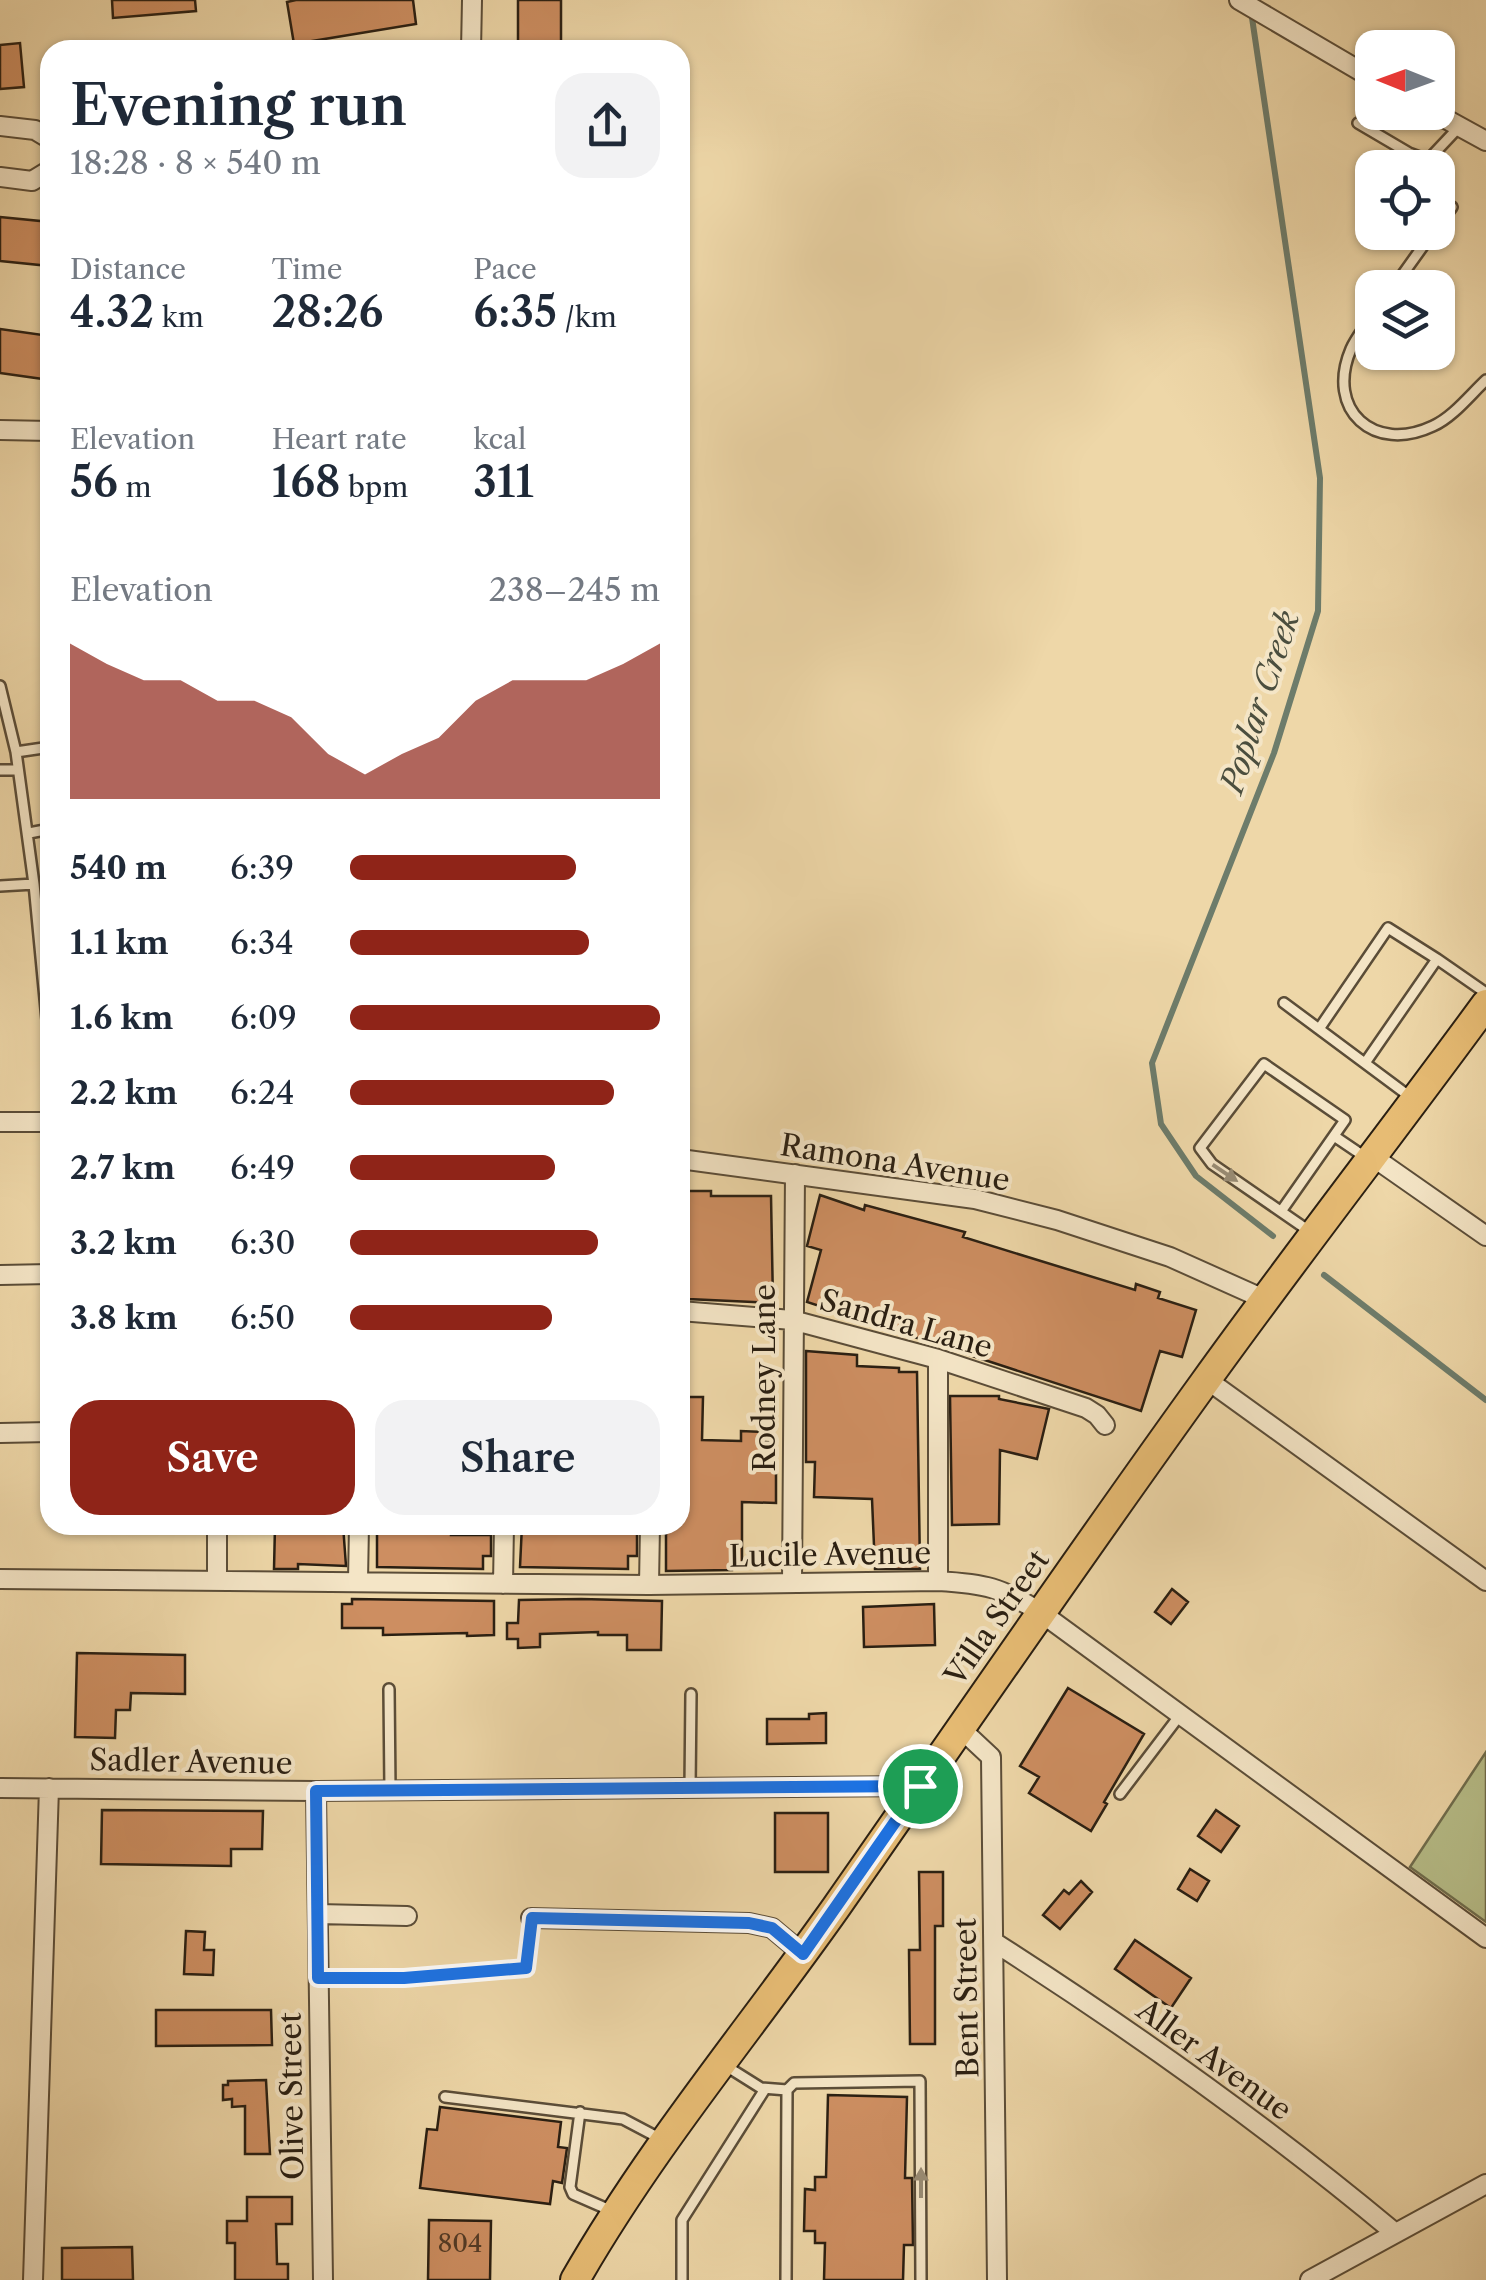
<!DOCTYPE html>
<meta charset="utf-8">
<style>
body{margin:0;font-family:"Libre Caslon Text",serif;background:#f2f2f3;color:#1f2937;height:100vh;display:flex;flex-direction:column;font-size:38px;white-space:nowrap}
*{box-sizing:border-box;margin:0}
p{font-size:32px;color:#747a83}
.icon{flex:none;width:55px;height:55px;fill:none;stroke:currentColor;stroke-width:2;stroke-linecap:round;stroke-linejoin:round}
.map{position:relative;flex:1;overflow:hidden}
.drawer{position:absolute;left:40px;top:40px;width:650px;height:1495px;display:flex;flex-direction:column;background:#fff;border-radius:30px;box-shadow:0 2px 8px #0004}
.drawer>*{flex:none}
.needle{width:65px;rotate:271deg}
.buttons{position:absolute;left:1355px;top:30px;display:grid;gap:20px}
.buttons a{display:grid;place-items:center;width:100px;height:100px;border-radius:20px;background:#fff;box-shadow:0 2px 8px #0004;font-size:50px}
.pin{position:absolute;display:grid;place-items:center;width:85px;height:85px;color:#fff;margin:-42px;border:5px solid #fff;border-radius:50%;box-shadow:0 2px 10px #0007}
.round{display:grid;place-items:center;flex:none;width:105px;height:105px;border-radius:30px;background:#f2f2f3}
.headline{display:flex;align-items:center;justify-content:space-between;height:170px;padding:0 30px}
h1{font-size:55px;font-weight:600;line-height:75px}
.metrics{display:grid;grid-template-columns:repeat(3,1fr);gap:15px;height:170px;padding:10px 30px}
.metrics div{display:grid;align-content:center}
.metrics b{font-size:42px;font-weight:600}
.metrics small{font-size:28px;font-weight:400}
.metrics p{font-size:28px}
.chart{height:280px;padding:20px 30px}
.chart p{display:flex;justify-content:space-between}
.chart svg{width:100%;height:180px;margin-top:10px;fill:#8f2418;opacity:.7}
.action{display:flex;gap:20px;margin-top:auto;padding:20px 30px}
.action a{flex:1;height:115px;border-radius:30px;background:#8f2418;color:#fff;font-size:40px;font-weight:600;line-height:115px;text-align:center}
.action a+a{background:#f2f2f3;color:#1f2937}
ul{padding:0 30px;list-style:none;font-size:32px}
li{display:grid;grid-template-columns:160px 120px 1fr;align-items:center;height:75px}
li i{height:25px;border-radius:12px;background:#8f2418}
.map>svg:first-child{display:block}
.green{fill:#b7be89;stroke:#706e4e;stroke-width:2.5}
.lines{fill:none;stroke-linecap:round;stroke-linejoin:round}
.stream{stroke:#6d7c6b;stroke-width:6}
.building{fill:#cd8e61;stroke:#2a1f12;stroke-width:2.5}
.service-casing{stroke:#5b4d38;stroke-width:14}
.minor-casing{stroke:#5b4d38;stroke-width:22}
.primary-casing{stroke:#2a1f12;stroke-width:32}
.service{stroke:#f4e5c6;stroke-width:9}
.minor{stroke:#f4e5c6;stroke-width:18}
.primary{stroke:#e7bc74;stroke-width:28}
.oneway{fill:#998c75}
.route-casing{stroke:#fff;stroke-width:20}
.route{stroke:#1a73e8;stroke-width:12}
.labels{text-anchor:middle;stroke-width:8;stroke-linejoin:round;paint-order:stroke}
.number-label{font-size:25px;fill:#533b26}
.street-label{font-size:30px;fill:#2a1f12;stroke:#f4e5c6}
.water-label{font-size:32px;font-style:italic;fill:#4b4e3e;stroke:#f4e5c6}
</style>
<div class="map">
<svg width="1486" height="2280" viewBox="0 0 1486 2280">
<rect width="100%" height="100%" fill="#eed7a8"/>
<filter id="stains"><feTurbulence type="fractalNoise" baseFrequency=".002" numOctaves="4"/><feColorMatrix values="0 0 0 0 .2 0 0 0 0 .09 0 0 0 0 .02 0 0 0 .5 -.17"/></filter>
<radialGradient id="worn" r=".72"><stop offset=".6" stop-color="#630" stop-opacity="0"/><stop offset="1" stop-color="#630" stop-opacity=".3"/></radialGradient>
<path class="green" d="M1486,1752v170l-76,-55z"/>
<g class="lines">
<path class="stream" d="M1251,11l69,467 -2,133 -44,142 -122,310 9,61 35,52 77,60
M1324,1275l162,125"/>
</g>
<path class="building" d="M112,0h83l1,11 -83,7z
M296,0h117l3,24 -122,20 -7,-42z
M518,0h43v50h-43z
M20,43l4,44 -24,2v-44z
M0,217l50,5v44l-50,-5z
M0,329l50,7v44l-50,-7z
M687,1191h24v5h60l2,107 -85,-4v-9h-8v-83h7z
M820,1195l44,15 1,-5 100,27 -2,5 172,53 1,-6 24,8 -2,6 38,12 -14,47 -22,-6 -19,60 -334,-109 14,-52 -14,-4z
M806,1351l51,4v11l42,2v4h18l3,197h-45l-3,-70 -58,-2 1,-35h-9z
M950,1396h49v3l50,10 -12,50 -37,-9 -1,74 -47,1z
M680,1397h23l-1,43 39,1v-10l24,1v10h11v61l-34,-1v61h-10v7l-66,1v-46h14z
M310,1525h33l3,41 -48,-2v5h-24l1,-43z
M377,1525h74v10h40v21h-8v13l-106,-2z
M522,1525h25v4l10,1v2h47v-7h33v31h-9v13l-108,-2z
M1172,1589l16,13 -17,22 -16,-12z
M352,1599l142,2v34l-27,1v-3l-84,2v-7h-41v-24h10z
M581,1599l81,2 -1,49h-34v-15h-29v-3l-58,2v13l-22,1v-9h-11v-16h11l1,-23z
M934,1604l1,41 -71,2 -1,-40z
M77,1653l108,2v39l-54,-1 -1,17h-14l-1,28 -40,-1z
M1068,1688l76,46 -40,68 3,2 -16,27 -62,-38 10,-16 -19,-11z
M826,1713v30l-59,1v-25h42v-5z
M102,1810l161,1 -1,38h-31v17l-130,-2z
M1216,1810l23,16 -18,26 -23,-16z
M775,1813h53v59h-53z
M1190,1869l19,12 -12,20 -19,-12z
M919,1872h24v54h-8v118h-25l-1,-94h11z
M1081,1881l11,11 -32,37 -17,-14 21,-25 5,4z
M186,1931l19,1 -1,18h10l-1,25 -29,-1z
M1135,1940l56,38 -20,30 -56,-39z
M156,2010h115l1,35 -116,1z
M266,2080l4,74h-25v-48l-13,1v-8l-9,1v-15h5v-4z
M828,2095l79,2 -2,81h7l1,67h-9l-1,35h-79l1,-37h-10v-12h-11l1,-42 10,1v-13h11z
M440,2107l121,15 -3,25 9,1 -5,35 -9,-2 -3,23 -130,-16 7,-59 10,1z
M247,2197h45v27h-16l1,40h11v16h-53v-37h-8v-22h20z
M429,2220l62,1 -1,59h-62z
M132,2247l1,33h-71v-32z"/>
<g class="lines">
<defs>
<path id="service" d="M1358,123l51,30 19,7 31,-33
M1438,226l14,-19
M1369,233l3,-5
M1393,288l40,-56
M1372,316c-6,10 -16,21 -21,33 -26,61 23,105 82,77 20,-9 37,-31 53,-46
M0,686l16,66 18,132
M16,752l34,-5
M0,770h18
M29,833l21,-4
M0,886l34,-2 16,167
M1437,959l49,34
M1284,1003l129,96
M1319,1029l69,-101 49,31 -72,104
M1334,1136l31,21
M1282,1210l63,-90 -81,-56 -64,84 12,16 100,69
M389,1689l1,101
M690,1788l1,-94
M1120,1794l60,-79
M318,1978h87l121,-9 5,-51
M726,2066l35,22 26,2 -1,190
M787,2090l7,-7 126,-2 1,199
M445,2097l178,22 38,20
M580,2112l-10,75 3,7 39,17
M682,2280v-60l83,-131"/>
<path id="minor" d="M1239,0l133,78
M471,50l1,-50
M1433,112l53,29
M0,126l35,4 15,9
M0,177l32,4 18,-11
M0,430l50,1
M0,1122h50
M1373,1157l113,79
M680,1159l295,40 82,21 113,37 96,43
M0,1275l50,-1
M680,1311l112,9 146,39 148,49 11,7 8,10
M938,1359v222
M1206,1379l280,202
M0,1433l50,-1
M217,1525v56
M0,1579l649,6 289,-4c48,3 62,6 102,31l446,326
M358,1580l1,-55
M792,1582l3,-408
M503,1584l1,-59
M649,1585l1,-60
M960,1728l31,29 6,523
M0,1788l316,3 605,-5
M316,1791l7,489
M318,1914l89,2
M531,1918l218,5 23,5 31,26
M994,1942c139,89 274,185 400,290
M33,2280l16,-492
M1310,2280l176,-96"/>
<path id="primary" d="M575,2280c76,-133 174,-249 262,-374 122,-175 242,-350 367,-523 92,-128 189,-252 282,-379"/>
</defs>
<use href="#service" class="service-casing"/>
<use href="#minor" class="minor-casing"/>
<use href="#primary" class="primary-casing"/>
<use href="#service" class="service"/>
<use href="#minor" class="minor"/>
<use href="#primary" class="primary"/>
</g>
<defs><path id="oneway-solid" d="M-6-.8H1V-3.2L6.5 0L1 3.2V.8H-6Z" transform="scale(2.5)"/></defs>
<g class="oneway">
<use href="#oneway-solid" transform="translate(1225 1173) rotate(34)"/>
<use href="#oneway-solid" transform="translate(921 2183) rotate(-90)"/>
</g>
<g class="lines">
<defs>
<path id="route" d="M920,1786l-117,168 -31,-26 -23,-5 -217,-5 -6,50 -122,10h-86l-2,-187z"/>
</defs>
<use href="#route" class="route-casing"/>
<use href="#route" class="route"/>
</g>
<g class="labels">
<g class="number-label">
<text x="460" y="2252">804</text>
</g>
<g class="street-label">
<text transform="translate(895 1163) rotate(9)" y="10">Ramona Avenue</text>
<text transform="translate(906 1324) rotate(16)" y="10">Sandra Lane</text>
<text transform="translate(765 1378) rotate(-90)" y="10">Rodney Lane</text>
<text transform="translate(830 1555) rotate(-1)" y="10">Lucile Avenue</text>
<text transform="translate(997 1618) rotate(-55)" y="10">Villa Street</text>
<text transform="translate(191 1762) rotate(1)" y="10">Sadler Avenue</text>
<text transform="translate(967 1998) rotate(-91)" y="10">Bent Street</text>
<text transform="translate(1214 2060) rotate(36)" y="10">Aller Avenue</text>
<text transform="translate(292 2096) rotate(-91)" y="10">Olive Street</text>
</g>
<g class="water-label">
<text transform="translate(1260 702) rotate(-72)" y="11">Poplar Creek</text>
</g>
</g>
<rect width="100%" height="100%" filter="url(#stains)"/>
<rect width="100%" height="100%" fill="url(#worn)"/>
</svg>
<div class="buttons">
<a><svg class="needle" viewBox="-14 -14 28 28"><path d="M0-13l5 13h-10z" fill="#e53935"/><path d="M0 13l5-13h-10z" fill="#747a83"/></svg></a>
<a><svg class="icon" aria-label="locate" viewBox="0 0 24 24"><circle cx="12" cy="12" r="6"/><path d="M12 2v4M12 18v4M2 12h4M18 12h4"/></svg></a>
<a><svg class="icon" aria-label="layers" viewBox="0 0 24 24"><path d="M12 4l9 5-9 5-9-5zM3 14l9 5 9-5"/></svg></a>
</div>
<div class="pin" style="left:920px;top:1786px;background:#1e9e55"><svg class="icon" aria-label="arrive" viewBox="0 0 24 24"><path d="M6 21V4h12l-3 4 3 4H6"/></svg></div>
<section class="drawer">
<div class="headline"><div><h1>Evening run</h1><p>18:28 · 8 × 540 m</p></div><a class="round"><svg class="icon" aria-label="share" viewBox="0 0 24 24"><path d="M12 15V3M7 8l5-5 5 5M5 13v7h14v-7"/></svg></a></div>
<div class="metrics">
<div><p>Distance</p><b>4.32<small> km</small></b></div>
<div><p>Time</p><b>28:26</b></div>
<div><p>Pace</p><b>6:35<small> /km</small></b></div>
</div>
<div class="metrics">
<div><p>Elevation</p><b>56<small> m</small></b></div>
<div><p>Heart rate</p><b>168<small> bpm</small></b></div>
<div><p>kcal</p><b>311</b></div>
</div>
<div class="chart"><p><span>Elevation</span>238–245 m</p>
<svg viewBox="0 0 160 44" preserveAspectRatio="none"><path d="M0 44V6L10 11L20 15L30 15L40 20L50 20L60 24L70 33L80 38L90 33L100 29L110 20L120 15L130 15L140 15L150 11L160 6V44z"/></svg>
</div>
<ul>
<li><b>540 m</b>6:39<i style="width:73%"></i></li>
<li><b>1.1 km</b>6:34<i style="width:77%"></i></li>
<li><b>1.6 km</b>6:09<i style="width:100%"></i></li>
<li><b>2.2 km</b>6:24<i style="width:85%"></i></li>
<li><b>2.7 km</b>6:49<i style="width:66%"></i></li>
<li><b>3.2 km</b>6:30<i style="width:80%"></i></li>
<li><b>3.8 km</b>6:50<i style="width:65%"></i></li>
</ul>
<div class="action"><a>Save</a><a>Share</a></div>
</section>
</div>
